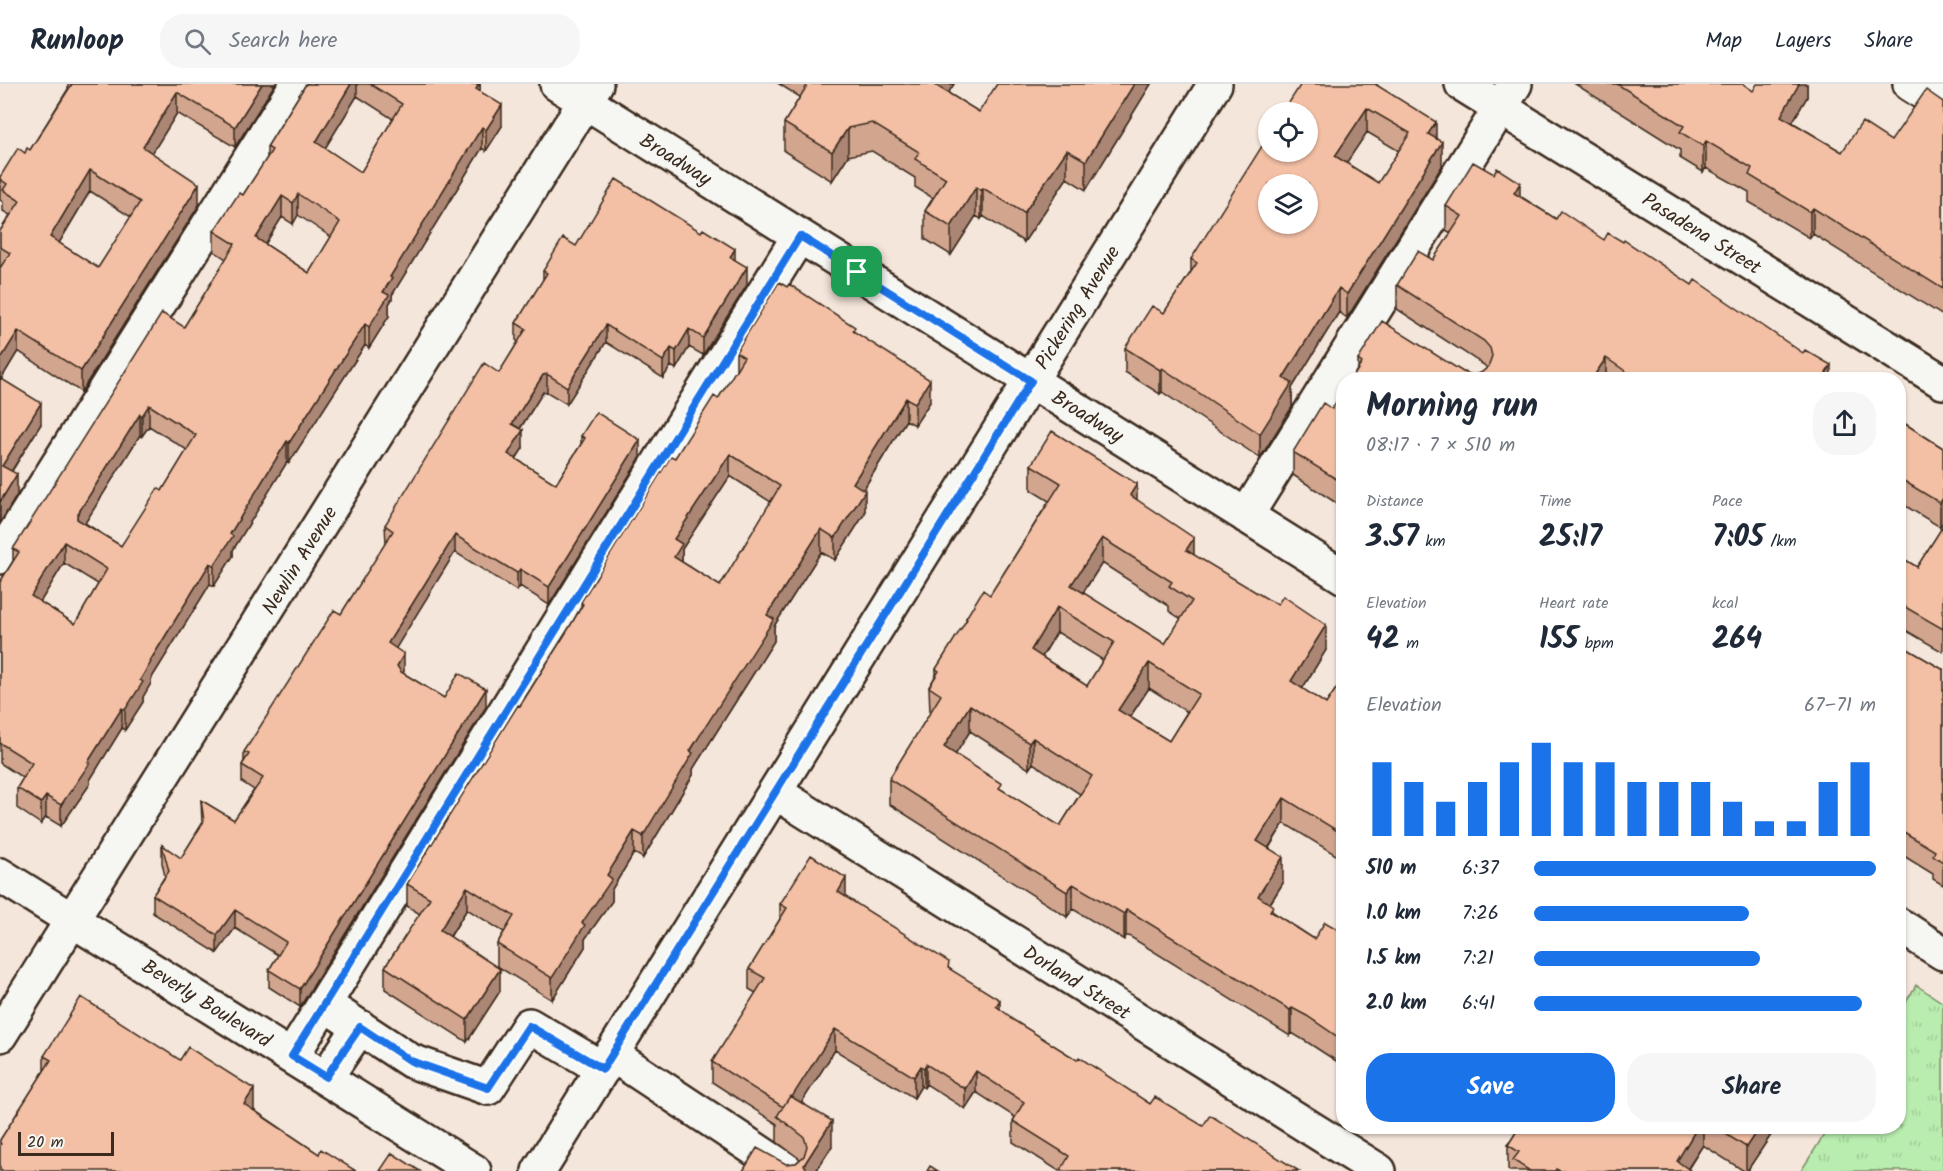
<!DOCTYPE html>
<meta charset="utf-8">
<style>
body{margin:0;font-family:Kalam,sans-serif;background:#f6f6f7;color:#1f2937;height:100vh;display:flex;flex-direction:column;font-size:22px;white-space:nowrap}
*{box-sizing:border-box;margin:0}
p{font-size:20px;color:#747a83}
.icon{flex:none;width:33px;height:33px;fill:none;stroke:currentColor;stroke-width:2;stroke-linecap:round;stroke-linejoin:round}
.map{position:relative;flex:1;overflow:hidden}
.panel{position:absolute;left:1336px;top:288px;width:570px;height:762px;display:flex;flex-direction:column;background:#fff;border-radius:24px;box-shadow:0 2px 4px #0004}
.panel>*{flex:none}
.controls{position:absolute;left:1258px;top:18px;display:grid;gap:12px}
.controls a{display:grid;place-items:center;width:60px;height:60px;border-radius:50%;background:#fff;box-shadow:0 2px 4px #0004;font-size:30px}
.scale{position:absolute;left:18px;bottom:15px;width:96px;box-sizing:border-box;padding-left:6px;border:3px solid #3b2a1e;border-top:0;font-size:16px;line-height:21px;white-space:nowrap;color:#3b2a1e;-webkit-text-stroke:4px #f6f6f2;paint-order:stroke}
.pin{position:absolute;display:grid;place-items:center;width:51px;height:51px;color:#fff;margin:-26px;border-radius:12px;box-shadow:0 3px 9px #0006}
.round{display:grid;place-items:center;flex:none;width:63px;height:63px;border-radius:24px;background:#f6f6f7}
.summary{display:flex;align-items:center;justify-content:space-between;height:102px;padding:0 30px}
h1{font-size:33px;font-weight:600;line-height:45px}
.stats{display:grid;grid-template-columns:repeat(3,1fr);gap:9px;height:102px;padding:6px 30px}
.stats div{display:grid;align-content:center}
.stats b{font-size:30px;font-weight:600}
.stats small{font-size:16px;font-weight:400}
.stats p{font-size:16px}
.chart{height:168px;padding:12px 30px}
.chart p{display:flex;justify-content:space-between}
.chart svg{width:100%;height:108px;margin-top:6px;stroke:#1a73e8;stroke-width:6}
.button{display:flex;gap:12px;margin-top:auto;padding:12px 30px}
.button a{flex:1;height:69px;border-radius:24px;background:#1a73e8;color:#fff;font-size:24px;font-weight:600;line-height:69px;text-align:center}
.button a+a{background:#f6f6f7;color:#1f2937}
ul{padding:0 30px;list-style:none;font-size:20px}
li{display:grid;grid-template-columns:96px 72px 1fr;align-items:center;height:45px}
li i{height:15px;border-radius:8px;background:#1a73e8}
header{display:flex;align-items:center;gap:36px;box-sizing:border-box;height:84px;padding:0 30px;background:#fff;border-bottom:2px solid #e0e1e3}
header strong{font-size:28px}
nav{display:flex;gap:33px;margin-inline-start:auto;font-size:21px}
.search{width:420px;height:54px;background:#f6f6f7;display:flex;align-items:center;gap:15px;box-sizing:border-box;padding:0 21px;border-radius:24px;color:#747a83;font-size:22px}
.map>svg:first-child{display:block}
.park{fill:url(#park-tufts);stroke:#7a8c66;stroke-width:1.5}
.lines{fill:none;stroke-linecap:round;stroke-linejoin:round}
.minor-casing{stroke:#3b2a1e;stroke-width:38}
.minor{stroke:#f6f6f2;stroke-width:33}
.wall{fill:#d2a58e;stroke:#3b2a1e;stroke-width:1.5;fill-rule:evenodd}
.shaded-wall{fill:#ab8674;stroke:#3b2a1e;stroke-width:1.5}
.building{fill:#f4c0a5;stroke:#3b2a1e;stroke-width:1.5;fill-rule:evenodd}
.route-casing{stroke:#fff;stroke-width:12}
.route{stroke:#1a73e8;stroke-width:8}
.labels{text-anchor:middle;stroke-width:6;stroke-linejoin:round;paint-order:stroke}
.street-label{font-size:20px;fill:#3b2a1e;stroke:#f6f6f2}
</style>
<header>
<strong>Runloop</strong>
<div class="search"><svg class="icon" aria-label="search" viewBox="0 0 24 24"><circle cx="10" cy="10" r="6"/><path d="M15 15l6 6"/></svg>Search here</div>
<nav><a>Map</a><a>Layers</a><a>Share</a></nav>
</header>
<div class="map">
<svg width="1943" height="1087" viewBox="0 0 1943 1087">
<defs>
<pattern id="park-tufts" width="24" height="20" patternUnits="userSpaceOnUse" patternTransform="scale(1.5)"><rect width="24" height="20" fill="#b9edaf"/><path d="M3 7l-1-3M5 7V3M7 7l1-3M15 17l-1-3M17 17v-4M19 17l1-3" fill="none" stroke="#a0cb96"/></pattern>
</defs>
<rect width="100%" height="100%" fill="#f5e6db"/>
<filter id="ink" filterUnits="userSpaceOnUse"><feTurbulence type="fractalNoise" baseFrequency=".0167" numOctaves="2"/><feDisplacementMap in="SourceGraphic" scale="12" xChannelSelector="R" yChannelSelector="G"/><feConvolveMatrix kernelMatrix="1 2 1 2 8 2 1 2 1" color-interpolation-filters="sRGB"/></filter>
<g filter="url(#ink)">
<path class="park" d="M1916,901l27,18v168h-142l28,-44 70,-1v-112z"/>
<g class="lines">
<defs>
<path id="minor" d="M557,0l787,493
M1462,0l481,298
M1910,0l33,21
M1246,432l269,-432
M0,473l297,-473
M775,708l604,379
M0,791l474,296
M1899,841l44,28
M324,920l87,57 77,27 41,-63 74,44
M0,951l596,-951
M611,970l177,117
M292,972l507,-820
M326,993l34,-50
M539,1087l676,-1087"/>
</defs>
<use href="#minor" class="minor-casing"/>
<use href="#minor" class="minor"/>
</g>
<path class="wall" d="M68,0h207l-40,63 -58,-34 -25,40 47,52 -118,187 -63,-41 -17,28 40,45 -29,47 5,24 -17,28v-292l10,-16 -7,-4v-9l-3,-2v-23l30,-27 38,-61zM90,107l41,26 -33,51 -39,-25z
M306,0h174v8l22,34 -16,25 -4,-3 -90,147v4l-3,5v12l-20,32 -4,-3 -76,118 -2,-1 -54,88v6l-19,30 -4,-2 -59,95v4l-8,14v5l-18,28 -3,-2 -32,52v4l-29,42 -15,-9 -5,7 -24,-16v-20l6,-10 -23,-15v-181l13,-21v-12l171,-222 42,-68 -12,-8v-20l29,-36 24,-37v-11zM357,12l36,23 -32,53 -36,-24zM298,131l33,22 -22,36 -44,-29 17,-27 11,7zM149,342l38,24 -25,41 -41,55 -36,-23 55,-88 2,1zM64,479l34,21 -23,40 -35,-22z
M779,0h175l-6,9 31,19 172,-28 -65,106 -19,-12 -43,64 -41,-26 -2,3 -5,-3 -25,39 -26,-16v-28l8,-13 -18,-11v-9l-43,-27 -24,5 -16,25 -48,-30v-28l16,-26z
M1377,0v1l59,53 6,28 -95,152 -8,-6 -47,76v19l-32,51 -98,-66 -2,2 -35,-22v-24l39,-35 27,-41v-13zM1367,48l32,19 -21,32 -32,-20z
M1575,0h168l10,7 54,-7v13l-15,25 50,30 49,-11 52,-39v214l-130,-82 -3,4 -61,-36v-10l-43,-24 -3,4 -23,-14v-8z
M1520,112l36,23 48,21 232,140h-485l7,-12v-8l105,12 10,3 8,-2 6,-5 -3,-3 -87,-56v-24l36,-25 18,-27 -5,-3v-24z
M576,162l159,15 12,24 -44,70 -14,-8 -13,22 -5,-3 -8,12 -57,-36 -39,62 -20,-12h-4l-23,37 3,19 -7,11 40,25 25,-40v-8l59,22 -91,147 -29,-19 -3,5 -62,-39 -60,96 9,23 -1,2 41,25 42,9 -186,300 -31,-20v-17l9,-15 -43,-27 -18,25 -64,-40v-18l12,-19 -3,-13v-18l19,13 21,-34 -1,-24 33,20 20,-30 -12,-8v-17l2,-4v-9l97,-138 45,-71 -1,-18 114,-152 19,-31 -2,-2v-17l27,-43v-9z
M855,249l75,69 -15,23 -9,-5 -43,70 2,23 -30,47 -14,-8 -47,74v15l-81,128v6l-50,83 -9,-5 -22,36v12l-27,38v8l-33,53 -55,-34v-22l7,-12 -37,-23 -17,28 50,54 -33,51 -82,-53v-22l35,-53 -13,-8v-22l162,-256 12,-21v-5l94,-144 43,-59 18,-28v-19zM730,392l41,26 -51,84 -38,-24v-13z
M1344,306v118l-51,-33v-23l39,-43z
M1899,325v11l44,28 -3,79 -41,-25z
M1031,381l106,35 57,55 132,95 -24,39 24,15 18,-27v183l-60,-37 -15,25 14,35 -13,21 3,8 41,27 30,-6v133l-37,-24 -15,-9 -2,3 -161,-100h-3l-2,4 -51,-31 -6,8 -178,-113v-25l41,-66 -1,-26 7,-12v-6l30,-47v-4l24,-23 59,-94 -18,-11zM1102,479l67,43v5l12,8 -16,25 -82,-51zM1057,548l46,28 -16,26 -45,-29zM1149,604l38,24 -18,29 -39,-24zM970,647l59,38 4,-6 47,31 -20,32 -58,-36 -47,-35z
M1943,442v126l-43,-25 -1,-71 18,11z
M1899,560l43,25h1v216l-10,-6v-5l-34,-21z
M846,813l103,71 62,51 66,41 73,44 53,22 96,45h-240l-46,-29v-21l2,-4 -39,-25 -11,17 -39,-25 -2,4 -3,-2 -7,12 -79,-48 -34,53 31,43 -16,25h-73l53,-8 4,-4 -23,-17v-18l-65,-42v-20l44,-69 -7,-4v-20l31,-50v-15z
M44,972l210,54 65,44 -319,17v-31l44,-69z
M1429,1042h9l-3,5z
M1520,1042h257l-30,45h-3l-41,-26 -15,24 3,2h-181l-2,-1v-25z"/>
<path class="shaded-wall" d="M262,0h13l-40,63v-20z
M351,0h6v12l-41,67v-21z
M479,0h1v19l-4,-14z
M936,0h18l-19,30z
M1134,0h17l-65,106v-29z
M1799,0h8v13l-26,45v-26z
M177,8v21l-34,55v-21z
M502,21v21l-16,25v-21z
M1367,24v24l-32,48v-24z
M1436,38v24l-8,-12z
M482,43v21l-90,147v4l-3,5v12l-20,32v-21l21,-50z
M848,44v28l-16,25v-29z
M1706,57v27l-3,4v-26z
M1442,58v24l-95,152v-24z
M1067,66v28l-43,64v-29z
M90,86v21l-40,67v-21z
M1520,99v23l-6,-13z
M199,100v21l-118,187v-21z
M976,103v29l-25,39v-28z
M983,104v28l-2,3v-28z
M298,110v21l-5,9v-21z
M282,112v21l-26,42v-21z
M1813,124v26l-3,4v-26z
M735,165v17l-5,-9z
M747,183v18l-44,70v-17z
M1339,204v24l-47,76v19l-32,51v-24l23,-56z
M365,240v21l-76,118v-20z
M606,241v17l-39,62v-17z
M689,245v18l-13,22v-18z
M18,247v20l-18,30v-21z
M671,264v18l-8,12v-17z
M1606,274v22h-15z
M1831,281v15l-5,-7z
M1162,284v24l-2,2v-24z
M547,290v18h-4l-31,49v-17l31,-49z
M930,296v22l-15,23v-22z
M906,314v22l-53,86v-23z
M41,319v21l-39,62v-20z
M149,321v21l-7,10v-20z
M140,330v21l-63,101v-21z
M523,346v18l-15,23v-17z
M640,356v18l-91,147v-18z
M287,357v21l-54,88v6l-19,30v-20l16,-32z
M730,370v22l-48,73v17l-8,13v-40z
M17,390v21l-17,28v-21z
M1137,400v25l-7,-14z
M865,407v22l-30,47v-22z
M1943,414v24l-3,5v-24z
M821,445v23l-47,74v15l-81,128v6l-50,83v-22l124,-221z
M455,451v17l-67,109v-18z
M1102,454v25l-31,48v-26z
M1194,454v25l-8,-13z
M64,458v21l-33,54v-21z
M210,479v21l-59,95v4l-8,14v5l-18,28v-20l25,-49z
M520,485v17l-3,5v-18z
M1899,520h1v23l-1,1z
M1057,523v25l-26,43v-25z
M1326,541v25l-35,57v-26z
M404,570v17l-7,13v-18z
M1149,579v25l-31,47v-25z
M486,605v18l-186,300v-18z
M970,621v26l-26,42v-26z
M122,624v20l-32,52v4l-29,42v-21z
M1033,654v25l-4,6v-26z
M46,712v21l-5,7v-21z
M1284,714v25l-27,43v-25z
M634,747v22l-22,36v12l-27,38v8l-33,53v-22l55,-103z
M1283,773v26l-25,39v-26z
M846,794v20l-8,-6z
M1073,800v25l-6,8v-25z
M467,803v22l-27,43v-22z
M235,826v18l-18,25v-18z
M1126,826v26l-2,4v-26z
M500,885v22l-33,51v-22z
M1000,916v21l-4,-15z
M1292,924v25l-2,3v-26z
M835,945v21l-47,74 -4,-16z
M926,980v20l-2,4v-20z
M921,982v20l-7,12v-21z
M976,987v21l-11,17v-20z
M254,1005v26l-10,-11z
M832,1037v25l-16,25h-12v-6z
M1698,1042h5v19l-17,26 -9,-10z
M1760,1042h17l-30,45h-1v-24z"/>
<path class="building" d="M72,0h190l-27,43 -58,-35 -34,55 56,37 -118,187 -63,-40 -18,29v-92l10,-15 -10,-6v-16l20,-30 -17,-11 4,-6 -7,-5v-2l18,-29 7,5 2,-5 3,2zM90,86l50,32 -42,66 -48,-31z
M306,0h45l-35,58 45,30 41,-68 -32,-20h109l-3,5 26,16 -16,25 -4,-3 -92,150 2,1 -9,14 6,3 -20,32 -4,-3 -76,119 -2,-2 -57,93 3,2 -19,30 -4,-3 -60,98 1,1 -11,18 3,2 -18,28 -3,-2 -34,54 2,1 -29,42 -15,-9 -5,7 -24,-15 15,-25 -32,-20v-161l19,-30 -6,-3 149,-236 22,14 51,-83 -21,-13 25,-38 4,2 29,-45 -5,-3zM298,110l42,28 -31,51 -53,-35 26,-42 11,7zM149,321l47,30 -34,56 -4,-3 -37,58 -44,-27v-4l63,-101 2,2zM64,458l43,27 -32,55 -44,-28z
M808,0h128l-1,1 44,27 18,-28h137l-48,77 -19,-11 -43,63 -41,-25 -2,3 -5,-4 -25,40 -26,-16 21,-33 -31,-19 4,-7 -47,-29 -24,5 -16,24 -48,-29z
M1301,0h74l61,38 -8,12 14,8 -95,152 -8,-6 -56,90 9,5 -32,51 -98,-66 -2,2 -35,-22 27,-42 12,7 5,-8 28,-42 -6,-4 78,-124v17h39v-40h-25zM1367,24l43,25 -32,50 -43,-27zM1269,100h39v40h-39z
M1617,0h126l10,7 4,-7h42l-18,32 61,36 20,-30 29,19 35,-51 17,12v187l-130,-81 -3,4 -61,-37 3,-7 -46,-27 -3,5 -23,-14 4,-6z
M1473,78l21,12 3,-6 23,15 -6,10 42,26 5,-8 43,29 4,-7 15,9 1,-2 68,45 3,-5 108,73 2,-3 26,15 -5,8 10,7h-197l-33,-22 -15,22h-240l11,-17 -4,-3 24,-39 81,51 10,3 8,-2 7,-6 4,-11 -2,-8 -6,-7 -87,-56 21,-34 15,9 29,-44 -16,-10z
M616,95l85,53 2,-3 32,20 -5,8 17,10 -44,71 -14,-9 -13,22 -5,-3 -8,13 -57,-36 -39,62 -20,-13 -4,1 -31,49 11,6 -15,24 48,30 29,-46 -4,-2 15,-24 44,28 -91,147 -29,-18 -3,4 -62,-38 -67,108 16,11 -7,12 4,6 43,26 15,-25 27,16 -186,300 -31,-19 17,-28 -51,-32 -18,25 -64,-40 16,-24 -7,-26 19,13 23,-37 -3,-21 33,20 29,-42 -21,-13 7,-11 -5,-2 90,-142 7,4 52,-83 -8,-6 99,-162 15,10 27,-44 -10,-6 31,-50 -4,-2 20,-33 13,8z
M779,198l8,5 2,-3 66,43 -2,4 77,49 -15,23 -9,-5 -53,85 12,8 -30,47 -14,-9 -54,86 7,4 -84,132 3,2 -50,83 -9,-5 -27,44 5,4 -30,44 3,2 -33,53 -55,-34 17,-28 -47,-29 -27,43 60,39 -33,51 -82,-53 45,-69 -23,-14 111,-179 2,1 49,-78 14,-24 -2,-2 90,-146 4,2 39,-62 4,3 26,-42 -8,-5zM730,370l50,32 -60,100 -46,-29 8,-13 -8,-5z
M0,294l41,25 -39,63 15,8 -17,28z
M1344,306v94l-51,-32 30,-49 9,6z
M1899,336l44,28v50l-3,5 -41,-25z
M1052,347l85,53 -7,11 64,43 -8,12 83,50 9,4 5,-8 43,29 -35,56 35,23 18,-27v158l-60,-37 -27,43 26,16 -25,39 15,10 -3,5 44,28 11,-17 19,11v108l-37,-25 -15,-8 -2,2 -161,-99 -3,-1 -2,4 -51,-30 -6,8 -178,-113 52,-84 -12,-8 10,-16 -3,-2 31,-50 -1,-1 17,-28 7,5 71,-112 -30,-18zM1102,454l70,44 -3,4 23,15 -27,43 -94,-59zM1057,523l57,35 -27,44 -56,-36zM1149,579l50,31 -30,47 -51,-31zM970,621l59,38 4,-5 59,38 -32,50 -61,-38 3,-4 -58,-37z
M1943,442v103l-43,-25h-1v-48l18,11z
M1899,560l43,25h1v193l-10,-7 2,-4 -36,-22z
M811,771l35,23 -8,14 111,70 -1,6 52,32 -4,6 15,11 -1,1 67,42 2,-3 71,47 5,-7 48,29 7,-11 89,56h-237l-1,-1 8,-14 -56,-35 11,-19 -48,-31 -11,18 -39,-25 -2,4 -3,-2 -7,11 -79,-48 -43,68 -2,-1 -7,11 -71,-45 53,-84 -16,-9 38,-61 -7,-4z
M81,913l99,63 8,-13 66,42 -10,15 75,50 2,-5 35,22h-356v-25l1,-2 -1,-1v-3l51,-80 -7,-4z
M790,1012l42,25 -28,44 2,2 -2,4h-61l14,-23 29,16 10,-1 8,-7 3,-10 -3,-9 -27,-21z
M1520,1042h178l-21,35 14,10h-131l-4,-2 -1,2h-25l-17,-11 6,-8 -11,-7z
M1713,1042h47l-14,21z
M392,1069l28,18h-40z
M930,1082l8,5h-11z"/>
</g>
<g class="lines" filter="url(#ink)">
<defs>
<path id="route" d="M800,152l231,145 -428,688 -74,-43 -41,62 -77,-27 -51,-34 -34,50 -34,-21z"/>
</defs>
<use href="#route" class="route-casing"/>
<use href="#route" class="route"/>
</g>
<g class="labels">
<g class="street-label">
<text transform="translate(676 75) rotate(32)" y="7">Broadway</text>
<text transform="translate(1702 149) rotate(32)" y="7">Pasadena Street</text>
<text transform="translate(1077 223) rotate(-58)" y="7">Pickering Avenue</text>
<text transform="translate(1088 332) rotate(32)" y="7">Broadway</text>
<text transform="translate(299 476) rotate(-58)" y="7">Newlin Avenue</text>
<text transform="translate(1077 898) rotate(32)" y="7">Dorland Street</text>
<text transform="translate(207 919) rotate(32)" y="7">Beverly Boulevard</text>
</g>
</g>
</svg>
<div class="controls">
<a><svg class="icon" aria-label="locate" viewBox="0 0 24 24"><circle cx="12" cy="12" r="6"/><path d="M12 2v4M12 18v4M2 12h4M18 12h4"/></svg></a>
<a><svg class="icon" aria-label="layers" viewBox="0 0 24 24"><path d="M12 4l9 5-9 5-9-5zM3 14l9 5 9-5"/></svg></a>
</div>
<div class="scale">20 m</div>
<div class="pin" style="left:857px;top:188px;background:#1e9e55"><svg class="icon" aria-label="arrive" viewBox="0 0 24 24"><path d="M6 21V4h12l-3 4 3 4H6"/></svg></div>
<section class="panel">
<div class="summary"><div><h1>Morning run</h1><p>08:17 · 7 × 510 m</p></div><a class="round"><svg class="icon" aria-label="share" viewBox="0 0 24 24"><path d="M12 15V3M7 8l5-5 5 5M5 13v7h14v-7"/></svg></a></div>
<div class="stats">
<div><p>Distance</p><b>3.57<small> km</small></b></div>
<div><p>Time</p><b>25:17</b></div>
<div><p>Pace</p><b>7:05<small> /km</small></b></div>
</div>
<div class="stats">
<div><p>Elevation</p><b>42<small> m</small></b></div>
<div><p>Heart rate</p><b>155<small> bpm</small></b></div>
<div><p>kcal</p><b>264</b></div>
</div>
<div class="chart"><p><span>Elevation</span>67–71 m</p>
<svg viewBox="0 0 160 44" preserveAspectRatio="none"><path d="M5 44V14M15 44V22M25 44V30M35 44V22M45 44V14M55 44V6M65 44V14M75 44V14M85 44V22M95 44V22M105 44V22M115 44V30M125 44V38M135 44V38M145 44V22M155 44V14"/></svg>
</div>
<ul>
<li><b>510 m</b>6:37<i style="width:100%"></i></li>
<li><b>1.0 km</b>7:26<i style="width:63%"></i></li>
<li><b>1.5 km</b>7:21<i style="width:66%"></i></li>
<li><b>2.0 km</b>6:41<i style="width:96%"></i></li>
</ul>
<div class="button"><a>Save</a><a>Share</a></div>
</section>
</div>
